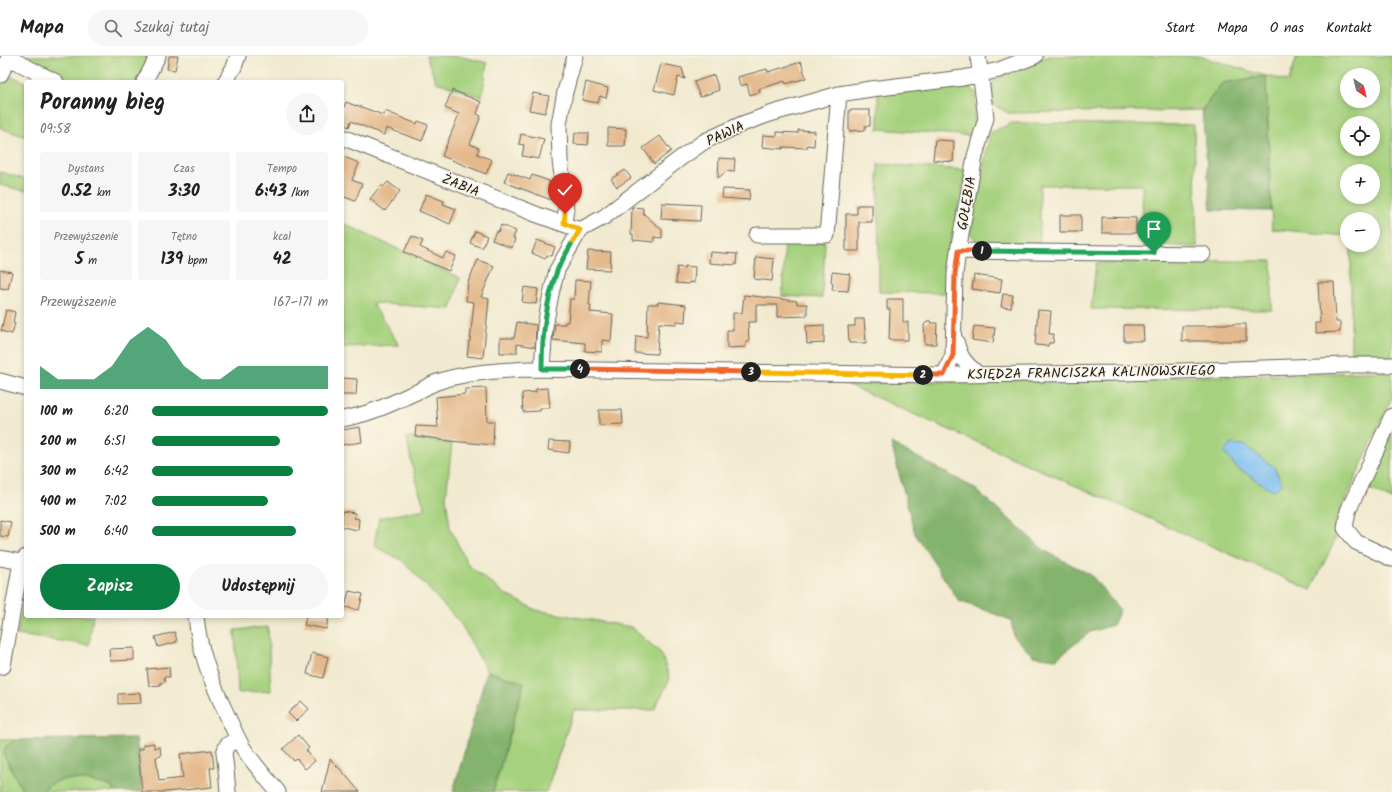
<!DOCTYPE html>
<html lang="pl">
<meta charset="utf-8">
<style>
body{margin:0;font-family:Kalam,sans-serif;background:#f6f6f6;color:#202124;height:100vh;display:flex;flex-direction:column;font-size:15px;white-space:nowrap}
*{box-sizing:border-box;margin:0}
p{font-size:13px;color:#757577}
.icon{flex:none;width:22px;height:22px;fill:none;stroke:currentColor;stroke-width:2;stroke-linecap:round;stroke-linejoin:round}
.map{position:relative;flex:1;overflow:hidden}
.panel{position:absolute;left:24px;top:24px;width:320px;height:538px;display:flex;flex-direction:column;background:#fff;border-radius:4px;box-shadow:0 2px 6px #0003}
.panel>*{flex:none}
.needle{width:26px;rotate:145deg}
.controls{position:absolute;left:1340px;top:12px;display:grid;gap:8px}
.controls a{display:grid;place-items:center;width:40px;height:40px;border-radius:50%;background:#fff;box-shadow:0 2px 6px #0003;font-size:20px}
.pin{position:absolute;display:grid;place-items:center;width:34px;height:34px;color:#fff;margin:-41px -17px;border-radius:50% 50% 50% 0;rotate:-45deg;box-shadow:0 0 4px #0007}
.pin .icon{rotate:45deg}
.km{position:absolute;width:20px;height:20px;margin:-10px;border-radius:50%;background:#222;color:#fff;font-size:11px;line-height:20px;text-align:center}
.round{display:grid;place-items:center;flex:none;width:42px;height:42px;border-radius:21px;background:#f6f6f6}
.head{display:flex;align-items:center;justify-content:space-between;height:68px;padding:0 16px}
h1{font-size:22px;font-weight:700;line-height:30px}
.metrics{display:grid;grid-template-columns:repeat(3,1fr);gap:6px;height:68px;padding:4px 16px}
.metrics div{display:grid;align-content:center;border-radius:4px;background:#f6f6f6;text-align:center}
.metrics b{font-size:17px;font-weight:700}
.metrics small{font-size:11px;font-weight:400}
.metrics p{font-size:11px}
.chart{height:112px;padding:8px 16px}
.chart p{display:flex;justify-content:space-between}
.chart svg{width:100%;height:72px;margin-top:4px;fill:#0b8043;opacity:.7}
.button{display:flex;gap:8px;margin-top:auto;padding:8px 16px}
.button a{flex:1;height:46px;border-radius:24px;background:#0b8043;color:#fff;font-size:16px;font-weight:700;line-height:46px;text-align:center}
.button a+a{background:#f6f6f6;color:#202124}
ul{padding:0 16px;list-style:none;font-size:13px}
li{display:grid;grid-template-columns:64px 48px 1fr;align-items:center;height:30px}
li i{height:10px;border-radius:5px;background:#0b8043}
header{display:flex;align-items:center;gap:24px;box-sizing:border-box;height:56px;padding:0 20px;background:#fff;border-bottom:1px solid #e0e0e0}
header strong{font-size:19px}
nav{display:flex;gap:22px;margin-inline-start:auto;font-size:14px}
.search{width:280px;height:36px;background:#f6f6f6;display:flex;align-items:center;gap:10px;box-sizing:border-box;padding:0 14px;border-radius:22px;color:#757577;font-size:15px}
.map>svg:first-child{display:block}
.green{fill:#a6d17e;stroke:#61764d;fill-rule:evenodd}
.forest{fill:#84b36d;stroke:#506844}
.water{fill:#7bbff2;stroke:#4c6e87}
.building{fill:#e4ba8d}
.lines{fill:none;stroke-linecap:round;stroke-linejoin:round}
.minor-casing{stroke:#67645b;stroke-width:17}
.minor{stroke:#fff;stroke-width:15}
.split-1-casing{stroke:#fff;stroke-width:8}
.split-2-casing{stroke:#fff;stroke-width:8}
.split-3-casing{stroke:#fff;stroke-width:8}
.split-4-casing{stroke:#fff;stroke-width:8}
.split-5-casing{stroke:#fff;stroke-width:8}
.split-6-casing{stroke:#fff;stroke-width:8}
.split-1{stroke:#22a559;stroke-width:5}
.split-2{stroke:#f0652b;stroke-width:5}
.split-3{stroke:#f5b400;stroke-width:5}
.split-4{stroke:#f0652b;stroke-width:5}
.split-5{stroke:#22a559;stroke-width:5}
.split-6{stroke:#f5b400;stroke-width:5}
.labels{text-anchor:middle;stroke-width:3;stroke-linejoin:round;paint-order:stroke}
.street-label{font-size:14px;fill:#1c1c1c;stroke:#fcf5e5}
</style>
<header>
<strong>Mapa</strong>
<div class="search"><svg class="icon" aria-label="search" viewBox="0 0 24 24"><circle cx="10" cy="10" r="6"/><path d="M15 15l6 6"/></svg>Szukaj tutaj</div>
<nav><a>Start</a><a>Mapa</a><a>O nas</a><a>Kontakt</a></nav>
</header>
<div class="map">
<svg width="1392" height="736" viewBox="0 0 1392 736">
<rect width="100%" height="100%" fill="#fcf5e5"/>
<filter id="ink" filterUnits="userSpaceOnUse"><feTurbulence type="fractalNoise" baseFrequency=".025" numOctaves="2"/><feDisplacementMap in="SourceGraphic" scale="8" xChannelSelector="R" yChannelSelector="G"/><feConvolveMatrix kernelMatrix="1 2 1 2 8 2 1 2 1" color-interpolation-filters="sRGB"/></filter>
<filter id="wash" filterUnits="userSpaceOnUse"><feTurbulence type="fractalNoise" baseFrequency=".012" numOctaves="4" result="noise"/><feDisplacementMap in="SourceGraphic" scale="16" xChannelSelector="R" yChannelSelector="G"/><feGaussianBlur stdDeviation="0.9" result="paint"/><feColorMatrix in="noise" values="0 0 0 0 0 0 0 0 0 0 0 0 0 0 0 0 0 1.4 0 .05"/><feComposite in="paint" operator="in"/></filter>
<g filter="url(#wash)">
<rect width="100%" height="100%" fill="#f1ead0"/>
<path class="green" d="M25,0h127l-13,26h-71l-35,-16z
M426,0h32l29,7 -5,34 -46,-15z
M1049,0h150l67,20 23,5 8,-25h95v301h-21l-5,-5h-15v-107h22v-26h-26v17l-75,-7 -6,-153 -44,7 -20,27 -194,3 -16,-9 -1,-21 13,-8zM1347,19h26v26h-26zM1347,67h26v26h-26zM1347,115h26v26h-26z
M7,19l19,7v55l-26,-9v-40z
M963,28l13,8 -3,44 -95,-7v-36z
M1012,67l182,2 3,122 -54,-3 -1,-59h-102v59l-62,-1 -8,-10 20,-100z
M878,108l88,6 -18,85 -2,38 -67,-1z
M0,116l25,7 1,-3v15l-26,-6z
M342,167l118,55 -9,31 -79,-6 27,42 -57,2z
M785,184l40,2 -3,56 -40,-2z
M1212,205h60v49l-181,-1 5,-46z
M1392,315v26l-58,128 1,15 -24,50 -472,-209 33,2 401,-8z
M1392,377v67l-26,-13z
M407,381l45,6 -6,54 4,31 18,37 37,29 31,16 95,17 30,26 9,26 -16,31h-80l-28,82h-53l31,-109 -37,-12 -26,-47 -58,-63 -29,-15 5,-28 46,-9c-8,-24 -15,-47 -18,-72z
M26,531v29h67l-4,29 -72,-10z
M268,571l3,64 -33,2 -3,-63z
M0,684h15l-10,7 -1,8 19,37h-23z
M62,723l25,1 24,6 3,6h-71l4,-6z"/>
<path class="forest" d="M1266,20l5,135 -60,-1 -9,-100 20,-27z
M891,387l83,45 71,63 46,24 29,35 -7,15 -23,7 -34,27 -23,-3 -19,-19 -3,-17 -52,-19 -44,-67z
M487,615l37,12 -31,109h-40z
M136,682l6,54h-28l-3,-6c-20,-5 -53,-15 -68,6h-20l-19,-37 1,-8 10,-7z"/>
<path class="water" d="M1231,388l13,1 30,22 8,17 -9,7 -37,-24 -12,-15z"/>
<g id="blocks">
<path class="building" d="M169,0h9l-3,14 -8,-1z
M801,6l5,16 -20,6 -1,-3 -26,8 1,3 -10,3 -3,-11 -7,2 -2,-9 29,-8 1,3z
M661,8l21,4 3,11 -7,-2 -4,18 -20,-5z
M714,19l5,15 -19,7 -6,-15z
M586,26l22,6 -2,10 -6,-2 -2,7 -16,-3z
M452,34l29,12 -4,12 4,2 -11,28 9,4 -2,6 15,6 -6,14 -44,-18 17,-42 -14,-6z
M533,37l16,3 -4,17 -16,-3z
M346,46l10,4v-1l27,10 2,-4 32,13 1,-3 10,4 -6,16 -36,-13 -2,7 -33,-14 -2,6 -7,-3v-11z
M849,54h21v16h-5v4l-16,1z
M608,72l18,1 -1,17h-17z
M798,74l17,1 -1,15 -7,-1v3l-24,-1v2l-21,-2 1,-12 14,1v-4l21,1z
M575,77h14l-1,12 -14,-1z
M521,78l23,5 -5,20 -17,-3 2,-11 -5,-1z
M660,80l11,15 -17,13 -11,-16z
M935,84l19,1 -1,21 -20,-2z
M342,100l17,7 -7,17 10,4 -7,17 -13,-5z
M719,102l16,1 -1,13 -7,-1 -9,7z
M625,114l6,8 -14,9 -6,-8z
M508,116l22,8 2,-5 17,6v2l5,2 1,12 -1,4 -50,-19z
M388,126l12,9 -15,20 -15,-12 11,-14 2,2z
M723,133l27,1 -1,10 -27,-2z
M426,138l18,7 -1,3 13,5 -6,15 -31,-13z
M662,147l39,2 -1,16 -39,-2z
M857,149h15v17h-13v29h-13v-37h11z
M632,151l11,1v5l19,17v8l-8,-1v5l-21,-2v-6h-2z
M1060,159h21v17h-21z
M1102,161l34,1v15h-34z
M501,169l15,6 -3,7 2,1 -3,9 -20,-8 4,-9 2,1z
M475,175l12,5 -5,12 -12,-5z
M412,180l11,5 -3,6 23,11 3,-6 10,4 -7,15 -45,-19z
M537,184l18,7 -3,9 -5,-1 -2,4 -13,-6z
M588,195l23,1 -1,18 -24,-1z
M710,196l27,2 -1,11 -27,-2z
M756,201l18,2 -2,22 -18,-2z
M478,204l16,6 -13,31 8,2 -6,59 -16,-2 2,-15h1l4,-39 -8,-1 2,-19z
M685,210l10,1 -1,16 -5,-1v2l-13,-1 1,-16 8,1z
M0,214l12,2 -4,17 -8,-1z
M832,216l18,2 -2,17 -16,-1 1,-7h-2z
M974,219l28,4 -2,14 -28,-4z
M575,224l16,1 -2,24h2l-1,7 23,2 -2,27 -9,-1v12l-17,-1v-8l-32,-3 2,-16h10v-2h3l2,-23h4z
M1318,226h16l2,40h4v10l-25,1v-10h5z
M524,231l14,2 -2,15 -14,-2z
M1003,238l10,1 -2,13 -10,-1z
M744,239l53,6v3h10v12l-30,1v-12h-21v17h-8l1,20h-3v5l-19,1v-18h6v-17h9z
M887,243h16v23h5v18h-19l1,-31h-3z
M658,246l28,3 -1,17 -8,-1 -1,3 -17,-1 -2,31 -22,-1 1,-17 11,1 1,-33h10z
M6,254l9,2 -2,11h2l-3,11 -11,-3z
M1038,254l13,1 -2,23h5l-1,9h-4l-1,3 -13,-1z
M855,263h9l2,24h-17l-1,-17h7z
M929,264l3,3h5l-1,21h-11l-1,-19z
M517,266l19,3 -1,22 -18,-3v9h-17v-15h14z
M1246,268v17h-64v-15h30v-1l10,-1z
M824,269v18l-17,1 -1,-18z
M1124,269h19l1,16h-20z
M974,270l21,2 -2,15 -21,-3z
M342,322l15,1 -1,16h-14z
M486,332l1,33h7l-1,24 -54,-5v-1l-24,-3 1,-10 22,1 -2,-30 29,-3v-5z
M548,332l2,20h-10v3l-17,1 -1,-19 14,-1v-3z
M599,354h23l1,14 -24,1z
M360,371l2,15 -20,3v-15z
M549,385l21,1 -1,11 -21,-3z
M342,455l13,2 -1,5 5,1 -1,11 -16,-3z
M0,464l11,2 -3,15 -8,-1z
M349,535l14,3 -4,16 -14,-3z
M306,560h23l-3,13 -22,-4z
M175,576l2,10 -19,5 -3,-10z
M134,592v12l-24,1 -1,-12z
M312,597l16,4 -5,21 -16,-4z
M169,611l1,10h-6l1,5 -5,1 1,2 -12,1 -2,-17z
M140,637l1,10 -23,1v-10z
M301,645l8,8 -13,12 -8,-8z
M298,679l11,13 -3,2 9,11 -10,8 -8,-10 -3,2 -11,-12z
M154,687v5l6,-1 1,9 -5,1 3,24 24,-3 -3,-24 32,-4 2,18h-4l2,19 -46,5h-24l-4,-43h5v-4z
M330,703l10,10 20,23h-38z"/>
</g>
</g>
<g filter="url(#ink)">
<use href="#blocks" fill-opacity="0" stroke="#67645b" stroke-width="1"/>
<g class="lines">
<defs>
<path id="minor" d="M9,2l47,24
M0,19l10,-19
M144,26l14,-26
M225,26l9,-15 4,-11
M342,81l196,78 42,15
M564,167l2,-14 -6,-49 -1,-36 6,-32 10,-36
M757,179h70l12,-141
M958,195l245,3
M956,285c4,17 9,22 22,33
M542,313l3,-43 6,-32 6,-24 23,-40 24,-13 78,-60 23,-16 37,-17 28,-10 69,-20 32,-5 92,-11 36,-8 36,-14
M944,319l9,-20 2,-81 3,-23 17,-95 11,-38 -8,-62
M0,325l26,7
M1392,360l-44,95 -3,17 11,14 36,17
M342,363c26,-4 49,-15 72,-26 8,-3 15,-8 23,-11 29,-10 61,-11 91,-13l416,6 181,-2 221,-8h46
M0,502l21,4
M196,560c3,35 16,67 31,99 5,11 10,23 16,33 11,16 23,30 35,44
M0,611l3,-1 18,-104 5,-5
M228,736l-2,-23 -2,-16 3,-8 11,-5"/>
</defs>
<use href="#minor" class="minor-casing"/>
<use href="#minor" class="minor"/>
</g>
</g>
<g class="lines" filter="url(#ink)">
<defs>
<path id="split-1" d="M982,195l172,2"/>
<path id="split-2" d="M923,319h21l9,-20 2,-81 3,-23h24"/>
<path id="split-3" d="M751,316l172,3"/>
<path id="split-4" d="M580,313l171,3"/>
<path id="split-5" d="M573,185c-5,10 -12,20 -16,30 -11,31 -15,66 -15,98h38"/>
<path id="split-6" d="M565,158l-1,9 16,7 -7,11"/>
</defs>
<use href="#split-1" class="split-1-casing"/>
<use href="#split-2" class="split-2-casing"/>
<use href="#split-3" class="split-3-casing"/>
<use href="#split-4" class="split-4-casing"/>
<use href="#split-5" class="split-5-casing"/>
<use href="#split-6" class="split-6-casing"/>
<use href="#split-1" class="split-1"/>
<use href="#split-2" class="split-2"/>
<use href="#split-3" class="split-3"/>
<use href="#split-4" class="split-4"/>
<use href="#split-5" class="split-5"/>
<use href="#split-6" class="split-6"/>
</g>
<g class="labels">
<g class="street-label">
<text transform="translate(725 77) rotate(-25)" y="5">PAWIA</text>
<text transform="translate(461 129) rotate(22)" y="5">ŻABIA</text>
<text transform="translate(966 147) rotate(-80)" y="5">GOŁĘBIA</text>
<text transform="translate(1091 316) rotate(-1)" y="5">KSIĘDZA FRANCISZKA KALINOWSKIEGO</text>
</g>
</g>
</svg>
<div class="controls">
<a><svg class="needle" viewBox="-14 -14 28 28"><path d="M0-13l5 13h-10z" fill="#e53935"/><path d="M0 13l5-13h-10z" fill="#757577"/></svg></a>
<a><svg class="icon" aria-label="locate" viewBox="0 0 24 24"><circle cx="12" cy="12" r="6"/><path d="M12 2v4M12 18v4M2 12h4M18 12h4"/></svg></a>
<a>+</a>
<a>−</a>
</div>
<div class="pin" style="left:1154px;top:197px;background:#1e9e55"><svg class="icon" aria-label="arrive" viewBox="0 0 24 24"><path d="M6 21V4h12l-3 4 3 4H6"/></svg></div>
<div class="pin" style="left:565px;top:158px;background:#d93025"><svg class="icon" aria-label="check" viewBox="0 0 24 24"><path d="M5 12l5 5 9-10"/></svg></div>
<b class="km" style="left:982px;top:195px">1</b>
<b class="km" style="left:923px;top:319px">2</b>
<b class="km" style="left:751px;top:316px">3</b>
<b class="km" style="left:580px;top:313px">4</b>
<section class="panel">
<div class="head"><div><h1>Poranny bieg</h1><p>09:58</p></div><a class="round"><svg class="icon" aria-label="share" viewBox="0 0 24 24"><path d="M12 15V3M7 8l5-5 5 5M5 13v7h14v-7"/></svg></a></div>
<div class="metrics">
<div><p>Dystans</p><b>0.52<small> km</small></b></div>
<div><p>Czas</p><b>3:30</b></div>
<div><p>Tempo</p><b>6:43<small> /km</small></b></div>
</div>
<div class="metrics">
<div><p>Przewyższenie</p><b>5<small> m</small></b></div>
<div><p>Tętno</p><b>139<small> bpm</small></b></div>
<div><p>kcal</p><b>42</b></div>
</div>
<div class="chart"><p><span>Przewyższenie</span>167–171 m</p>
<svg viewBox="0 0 160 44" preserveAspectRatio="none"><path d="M0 44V30L10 38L20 38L30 38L40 30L50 14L60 6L70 14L80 30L90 38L100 38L110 30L120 30L130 30L140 30L150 30L160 30V44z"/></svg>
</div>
<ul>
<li><b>100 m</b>6:20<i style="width:100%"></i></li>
<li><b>200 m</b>6:51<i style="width:73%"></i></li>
<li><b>300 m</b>6:42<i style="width:80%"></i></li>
<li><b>400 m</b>7:02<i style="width:66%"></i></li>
<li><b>500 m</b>6:40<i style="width:82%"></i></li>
</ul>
<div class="button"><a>Zapisz</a><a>Udostępnij</a></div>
</section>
</div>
